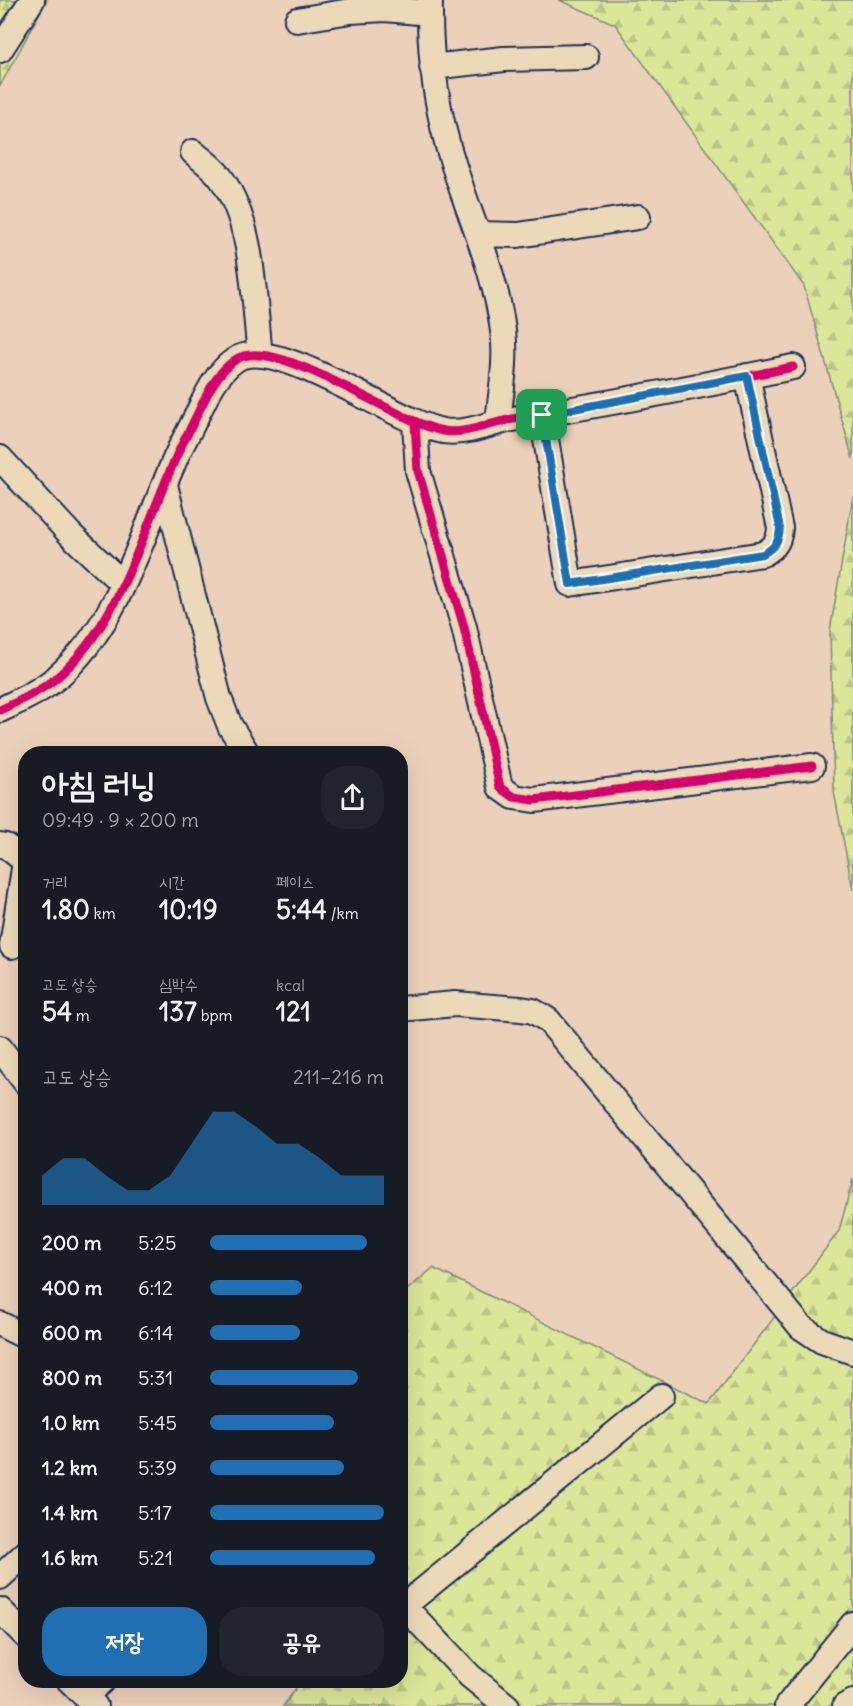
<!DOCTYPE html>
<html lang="ko">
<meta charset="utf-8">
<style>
body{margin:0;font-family:Delius,"Poor Story",sans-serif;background:#20242c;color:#f1f3f6;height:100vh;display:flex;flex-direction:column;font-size:22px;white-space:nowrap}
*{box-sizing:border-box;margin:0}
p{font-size:20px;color:#9ea1a6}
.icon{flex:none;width:33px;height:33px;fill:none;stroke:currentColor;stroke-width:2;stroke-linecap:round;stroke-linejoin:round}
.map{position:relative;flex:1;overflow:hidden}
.details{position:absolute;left:18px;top:746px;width:390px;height:942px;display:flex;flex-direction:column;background:#171b24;border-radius:24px;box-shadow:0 6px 24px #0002}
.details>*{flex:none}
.pin{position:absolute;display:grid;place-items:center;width:51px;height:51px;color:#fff;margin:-26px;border-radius:12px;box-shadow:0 3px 9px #0006}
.round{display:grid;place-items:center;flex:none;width:63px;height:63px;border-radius:24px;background:#20242c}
.overview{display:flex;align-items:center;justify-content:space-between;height:102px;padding:0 24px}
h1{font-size:33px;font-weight:700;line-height:45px}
.metrics{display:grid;grid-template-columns:repeat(3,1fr);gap:9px;height:102px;padding:6px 24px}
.metrics div{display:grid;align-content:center}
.metrics b{font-size:26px;font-weight:700}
.metrics small{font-size:16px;font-weight:400}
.metrics p{font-size:16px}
.chart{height:168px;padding:12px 24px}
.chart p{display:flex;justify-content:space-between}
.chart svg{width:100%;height:108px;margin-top:6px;fill:#1f6fb2;opacity:.7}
.primary-button{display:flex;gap:12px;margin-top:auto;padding:12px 24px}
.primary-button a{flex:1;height:69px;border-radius:24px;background:#1f6fb2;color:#fff;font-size:24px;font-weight:700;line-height:69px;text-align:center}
.primary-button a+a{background:#20242c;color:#f1f3f6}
ul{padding:0 24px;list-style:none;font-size:20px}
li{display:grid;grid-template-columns:96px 72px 1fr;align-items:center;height:45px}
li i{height:15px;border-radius:8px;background:#1f6fb2}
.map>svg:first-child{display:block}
.forest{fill:url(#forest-firs);stroke:#7b8a7c;stroke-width:1.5}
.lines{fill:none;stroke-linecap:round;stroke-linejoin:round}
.minor-casing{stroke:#1b2f5e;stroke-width:28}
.minor{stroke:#ecd9b7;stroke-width:24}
.cycleway-casing{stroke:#ecd9b7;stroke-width:13}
.cycleway{stroke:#d6006c;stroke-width:9}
.route-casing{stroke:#fff;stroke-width:12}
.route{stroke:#1f6fb2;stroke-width:8}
</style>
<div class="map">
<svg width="853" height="1706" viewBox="0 0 853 1706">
<defs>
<pattern id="forest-firs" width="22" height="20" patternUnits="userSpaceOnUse" patternTransform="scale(1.5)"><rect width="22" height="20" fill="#dbe699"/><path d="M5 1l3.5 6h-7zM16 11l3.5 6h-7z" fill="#bbc686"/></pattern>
</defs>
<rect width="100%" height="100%" fill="#ecd1ba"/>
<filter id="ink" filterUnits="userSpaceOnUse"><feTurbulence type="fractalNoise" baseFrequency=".0167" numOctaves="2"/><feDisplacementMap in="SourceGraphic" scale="12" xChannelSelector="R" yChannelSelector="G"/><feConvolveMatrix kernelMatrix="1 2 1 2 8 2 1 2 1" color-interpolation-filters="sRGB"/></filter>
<g filter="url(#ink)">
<path class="forest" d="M0,0h47l-47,86z
M559,0h294v459l-49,-173 -189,-262z
M853,496v394l-19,-98 -4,-161z
M853,1179v527h-570l19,-26h98l1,-385 32,-27 276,136 130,-173z"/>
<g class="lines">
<defs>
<path id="minor" d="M430,0c-1,57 6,111 24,166 17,54 42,108 49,165 4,30 -2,61 -5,91
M297,20l53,-9 35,-2 45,4
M0,50l32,-50
M432,67l72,-8 82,-2
M193,152c9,8 21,16 28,26 34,47 32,121 39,176
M478,234l40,1 120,-18
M542,415l28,169 193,-30c12,-7 16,-12 17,-26l-33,-152
M415,423l3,48 46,156 36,160 14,10 20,3 278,-34
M0,458l71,77 52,49
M165,485l54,213 11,28 17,27
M0,710c23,-11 46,-21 65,-40 56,-53 78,-138 108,-206 5,-13 12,-25 18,-37 12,-23 22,-52 44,-67 39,-28 161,63 208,71 22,4 47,-8 70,-12 94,-15 187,-33 280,-52
M0,845l6,1 20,16
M12,946l13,-84
M400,1009l55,-5 66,5 12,2 15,9 253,307 21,14 31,11
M0,1048l26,35
M0,1324l26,13
M0,1577l26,-24
M400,1602l70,74 37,30
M405,1605l256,-209
M0,1610l26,26
M69,1680l26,26
M85,1696l18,-16
M787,1706l66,-82
M845,1706l8,-4"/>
</defs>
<use href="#minor" class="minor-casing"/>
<use href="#minor" class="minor"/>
<defs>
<path id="cycleway" d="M415,423l3,48 46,156 36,160 14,10 20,3 278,-34
M0,710c23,-11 46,-21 65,-40 56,-53 78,-138 108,-206 5,-13 12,-25 18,-37 12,-23 22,-52 44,-67 39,-28 161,63 208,71 22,4 47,-8 70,-12 94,-15 187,-33 280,-52"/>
</defs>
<use href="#cycleway" class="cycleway-casing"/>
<use href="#cycleway" class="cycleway"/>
</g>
</g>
<g class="lines" filter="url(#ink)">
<defs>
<path id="route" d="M747,376l33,152c-1,14 -5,19 -17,26l-193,30 -28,-169z"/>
</defs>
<use href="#route" class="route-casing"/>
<use href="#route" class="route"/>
</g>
</svg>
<div class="pin" style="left:542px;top:415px;background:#1e9e55"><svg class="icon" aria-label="arrive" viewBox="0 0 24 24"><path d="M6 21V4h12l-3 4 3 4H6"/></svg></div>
<section class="details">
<div class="overview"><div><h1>아침 러닝</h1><p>09:49 · 9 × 200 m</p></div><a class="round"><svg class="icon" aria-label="share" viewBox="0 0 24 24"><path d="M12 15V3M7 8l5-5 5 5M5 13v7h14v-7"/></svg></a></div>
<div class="metrics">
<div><p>거리</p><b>1.80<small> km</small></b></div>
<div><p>시간</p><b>10:19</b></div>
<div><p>페이스</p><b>5:44<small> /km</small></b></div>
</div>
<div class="metrics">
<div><p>고도 상승</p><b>54<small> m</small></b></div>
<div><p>심박수</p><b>137<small> bpm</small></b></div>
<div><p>kcal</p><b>121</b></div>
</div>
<div class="chart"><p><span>고도 상승</span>211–216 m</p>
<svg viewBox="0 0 160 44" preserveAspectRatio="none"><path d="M0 44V32L10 25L20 25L30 32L40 38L50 38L60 32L70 19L80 6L90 6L100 12L110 19L120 19L130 25L140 32L150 32L160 32V44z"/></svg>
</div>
<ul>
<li><b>200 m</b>5:25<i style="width:90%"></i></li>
<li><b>400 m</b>6:12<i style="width:53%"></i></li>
<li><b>600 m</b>6:14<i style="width:52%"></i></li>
<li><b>800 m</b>5:31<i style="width:85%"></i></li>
<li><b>1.0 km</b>5:45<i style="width:71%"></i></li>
<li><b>1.2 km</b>5:39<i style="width:77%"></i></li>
<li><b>1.4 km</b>5:17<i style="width:100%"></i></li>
<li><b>1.6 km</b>5:21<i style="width:95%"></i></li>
</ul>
<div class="primary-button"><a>저장</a><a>공유</a></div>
</section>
</div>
